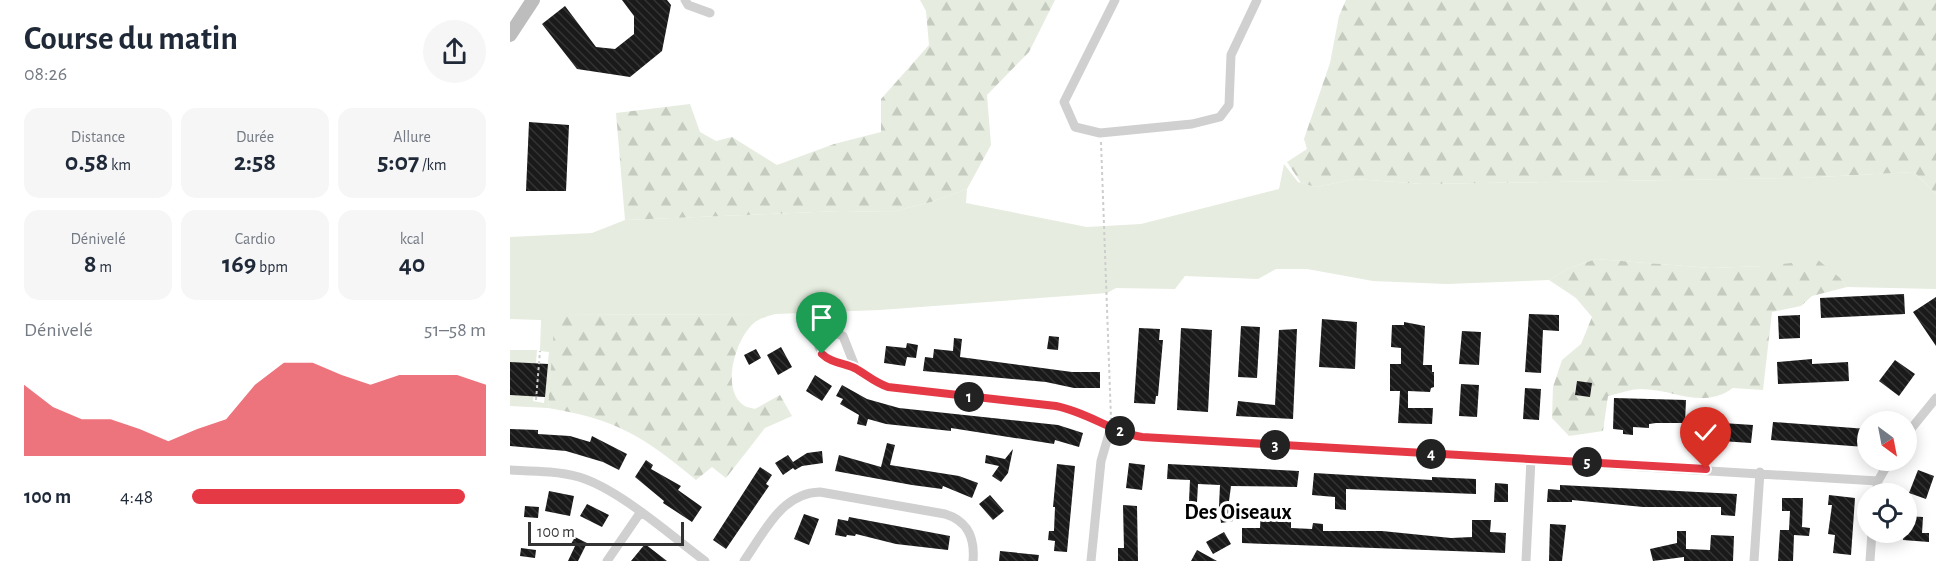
<!DOCTYPE html>
<html lang="fr">
<meta charset="utf-8">
<style>
body{margin:0;font-family:"Alegreya Sans",sans-serif;background:#f6f6f7;color:#1f2937;height:100vh;display:flex;flex-direction:column;font-size:22px;white-space:nowrap}
*{box-sizing:border-box;margin:0}
p{font-size:20px;color:#747a83}
.icon{flex:none;width:33px;height:33px;fill:none;stroke:currentColor;stroke-width:2;stroke-linecap:round;stroke-linejoin:round}
.map{position:relative;flex:1;overflow:hidden}
.side{display:flex;flex-direction:column;background:#fff;width:510px}
.side>*{flex:none}
.needle{width:39px;rotate:148deg}
.buttons{position:absolute;left:1347px;top:411px;display:grid;gap:12px}
.buttons a{display:grid;place-items:center;width:60px;height:60px;border-radius:50%;background:#fff;box-shadow:0 3px 15px #0003;font-size:30px}
.scale{position:absolute;left:18px;bottom:15px;width:156px;box-sizing:border-box;padding-left:6px;border:3px solid #333;border-top:0;font-size:16px;line-height:21px;white-space:nowrap;color:#333;-webkit-text-stroke:4px #fff;paint-order:stroke}
.pin{position:absolute;display:grid;place-items:center;width:51px;height:51px;color:#fff;margin:-62px -26px;border-radius:50% 50% 50% 0;rotate:-45deg;box-shadow:0 0 6px #0007}
.pin .icon{rotate:45deg}
.km{position:absolute;width:30px;height:30px;margin:-15px;border-radius:50%;background:#222;color:#fff;font-size:16px;line-height:30px;text-align:center}
.round{display:grid;place-items:center;flex:none;width:63px;height:63px;border-radius:32px;background:#f6f6f7}
.overview{display:flex;align-items:center;justify-content:space-between;height:102px;padding:0 24px}
h1{font-size:33px;font-weight:600;line-height:45px}
.metrics{display:grid;grid-template-columns:repeat(3,1fr);gap:9px;height:102px;padding:6px 24px}
.metrics div{display:grid;align-content:center;border-radius:15px;background:#f6f6f7;text-align:center}
.metrics b{font-size:26px;font-weight:600}
.metrics small{font-size:16px;font-weight:400}
.metrics p{font-size:16px}
.chart{height:168px;padding:12px 24px}
.chart p{display:flex;justify-content:space-between}
.chart svg{width:100%;height:108px;margin-top:6px;fill:#e63946;opacity:.7}
ul{padding:0 24px;list-style:none;font-size:20px}
li{display:grid;grid-template-columns:96px 72px 1fr;align-items:center;height:45px}
li i{height:15px;border-radius:8px;background:#e63946}
main{display:flex;flex:1;min-height:0}
.map>svg:first-child{display:block}
.green{fill:#e6ecdf}
.forest{fill:url(#forest-firs)}
.building{fill:url(#building-back-hatch)}
.lines{fill:none;stroke-linecap:round;stroke-linejoin:round}
.path{stroke:#cdcdcd;stroke-width:2;stroke-dasharray:3 3;stroke-linecap:butt}
.street{stroke:#d0d0d0;stroke-width:9}
.secondary{stroke:#bdbdbd;stroke-width:14}
.route-casing{stroke:#fff;stroke-width:12}
.route{stroke:#e63946;stroke-width:8}
.labels{text-anchor:middle;stroke-width:6;stroke-linejoin:round;paint-order:stroke}
.neighbourhood-label{font-size:22px;font-weight:bold;fill:#000;stroke:#fff}
</style>
<main>
<section class="side">
<div class="overview"><div><h1>Course du matin</h1><p>08:26</p></div><a class="round"><svg class="icon" aria-label="share" viewBox="0 0 24 24"><path d="M12 15V3M7 8l5-5 5 5M5 13v7h14v-7"/></svg></a></div>
<div class="metrics">
<div><p>Distance</p><b>0.58<small> km</small></b></div>
<div><p>Durée</p><b>2:58</b></div>
<div><p>Allure</p><b>5:07<small> /km</small></b></div>
</div>
<div class="metrics">
<div><p>Dénivelé</p><b>8<small> m</small></b></div>
<div><p>Cardio</p><b>169<small> bpm</small></b></div>
<div><p>kcal</p><b>40</b></div>
</div>
<div class="chart"><p><span>Dénivelé</span>51–58 m</p>
<svg viewBox="0 0 160 44" preserveAspectRatio="none"><path d="M0 44V15L10 24L20 29L30 29L40 33L50 38L60 33L70 29L80 15L90 6L100 6L110 11L120 15L130 11L140 11L150 11L160 15V44z"/></svg>
</div>
<ul>
<li><b>100 m</b>4:48<i style="width:93%"></i></li>
</ul>
</section>
<div class="map">
<svg width="1426" height="561" viewBox="0 0 1426 561">
<defs>
<pattern id="forest-firs" width="22" height="20" patternUnits="userSpaceOnUse" patternTransform="scale(1.5)"><rect width="22" height="20" fill="#e6ecdf"/><path d="M5 1l3.5 6h-7zM16 11l3.5 6h-7z" fill="#c6cbc0"/></pattern>
<pattern id="building-back-hatch" width="6" height="6" patternUnits="userSpaceOnUse" patternTransform="scale(1.5)"><rect width="6" height="6" fill="#1a1a1a"/><path d="M-1 5l2 2M0 0l6 6M5-1l2 2" fill="none" stroke="#333"/></pattern>
</defs>
<rect width="100%" height="100%" fill="#fff"/>
<path class="green" d="M774,164l14,18 18,5 39,-8 68,5 377,-6 114,-6 22,22v95l-89,-2 -7,-9 -76,-12 -53,2 -115,-9 -29,10 -18,11 -102,4 -74,-3 -66,-12h-31l-18,10 -73,-3 -10,13 -59,-1 -9,5 -227,17 -105,4 -219,1 -8,93 -38,-2v-11l21,1 -21,-34v-12h27l-4,51 11,2 5,-51 -9,-1 1,-31 -31,-1v-82l82,-4 33,-13 217,-9 49,1 40,-10 36,-13 -1,14 121,24 54,-3 138,-35z"/>
<path class="forest" d="M410,0h135l-26,52 -42,43 4,50 -24,44 -36,13 -40,10 -49,-1 -217,9 -9,-107 74,-9 10,28 16,9 16,-4 45,28 57,-21 47,-12v-33l48,-54 -3,-34z
M836,0h590v194l-22,-22 -114,6 -377,6 -68,-5 -39,8 -15,-4 -14,-21 20,-13 -3,-10 26,-76 9,-47z
M1086,259l115,9 53,-2 54,-6 22,18 7,9 -35,9 -11,10 -29,6 -9,78 -30,-2c-30,22 -60,1 -92,1 -11,0 -23,5 -33,7l-5,35 -34,5 -17,-18 1,-31 9,-27 19,-16 11,-27 -16,-19 -27,-18 18,-11z
M265,314c-6,2 -16,4 -21,9 -18,15 -33,64 -12,81 3,3 9,4 13,5l25,-14 12,21 -27,12 -39,50 -14,-11 -16,13c-53,-44 -80,-61 -148,-72l7,-93z"/>
<path class="building" d="M112,0h45l4,5 -9,46 -32,26 -53,-8 -35,-45 23,-18 31,41 19,2 19,-15v-18z
M19,122l40,3 -3,66h-40z
M1394,294l1,20 -84,4 -1,-20z
M1426,297v49l-23,-34z
M1019,314l30,1v16l-16,-1 -2,43 -16,-1z
M1290,315v23l-21,1 -1,-23z
M812,319l35,3 -2,47 -36,-2z
M894,322l21,4 -2,39h9v7h2v15l-3,1 -1,4 -22,-1v17h25l-1,16 -34,-1 2,-32h-10v-27h11v-16l-10,-1 1,-22h12z
M731,326l19,1 -3,51 -19,-1z
M629,328l21,1 -1,11h4l-5,56h-2l-1,8 -21,-1z
M671,328l31,2 -4,82 -31,-2z
M787,329l-4,90 -57,-3 2,-15 37,4 4,-75z
M952,331l19,1 -2,33 -20,-1z
M539,336l10,1 -1,13 -11,-1z
M444,338l8,1 -2,18 112,15h28v16h-26l-28,-6 -123,-11 2,-14 8,1 1,-9 19,2z
M397,343l11,2 -2,13 -9,-1 -2,9 -21,-3 2,-17 20,2z
M271,347l11,20 -14,8 -11,-20z
M246,349l5,9 -12,7 -5,-10z
M1302,359v5l36,-2 1,19 -71,3 -1,-22z
M1385,360l20,14 -16,22 -20,-15z
M0,362l38,2 -3,33 -35,-2z
M305,375l17,11 -10,15 -16,-10z
M1067,381l15,2 -2,14 -15,-2z
M951,384l18,1 -2,32 -18,-1z
M332,385l25,14 32,9 159,17 25,8 -4,14 -24,-7 -1,4 -103,-16v3l-65,-7 -18,-5 -2,7 -9,-2 2,-9 -19,-11 3,-5 -7,-3z
M1015,388l16,1 -2,31 -16,-1z
M1104,398l72,2 -1,23h-29l-7,1v4l-16,-1v8l-10,-1v-4l-10,-1z
M1182,421l61,4 -2,18 -60,-4z
M1263,422l94,7 -2,18 -94,-7z
M0,429l28,1v4l32,2 20,6 2,-6 35,18 -8,16 -16,-8 -37,-11 -56,-5z
M377,443l8,2 -5,20 69,11 19,7 -6,15 -29,-12 -1,3 -30,-4 -77,-14 4,-16 42,12z
M503,449l-5,24 -7,9 -9,-6 7,-10 -14,-3 1,-8 19,4z
M312,451l1,12 -21,3 -7,4 -2,-2 -10,7 -8,-12 13,-8 5,7 14,-9z
M136,460l7,5 -2,4 30,17 -3,4 24,17 -10,15 -29,-19 1,-2 -29,-24z
M619,463l16,2 -3,25 -16,-2z
M547,464l18,2 -8,86 -13,-1 1,-10 -7,-1 1,-9h5l1,-24h-2z
M658,464l131,7 -2,16 -66,-1 -2,15 4,20 -12,2 -2,-17 1,-21 -22,-1 -1,18 -8,-1 1,-21 -23,-1z
M250,467l12,8 -6,9 3,2 -43,63 -13,-9z
M1408,470l16,6 -8,23 -17,-6z
M804,473l118,7v-3l44,2v15l-130,-5v21l-11,-1v-12l-23,-2z
M985,483l13,1v18h-14z
M1050,485l177,9 -2,22 -14,-1v-8h-78l-71,-7v2h-25l1,-13 12,1z
M39,491l25,5 -4,20 -25,-5z
M480,495l14,16 -11,9 -14,-16z
M1319,495l26,3 -4,57 -18,-2 2,-18 -7,-1 4,-29h-4z
M1272,498h21l-1,29 8,1 -1,8 -15,-1 -1,26h-15l2,-31h9l1,-19h-8z
M77,504l22,11 -7,12 -22,-11z
M613,505l14,1 1,55h-20v-13h6z
M15,506l14,1 -1,11 -14,-1z
M751,510l16,1v10l14,1v6l21,1 1,-6 10,1v7h59l69,7 21,-1v-17h19l-1,12 16,1 -1,20 -263,-10v-15h18z
M294,514l15,5 -10,26 -15,-6z
M1396,516l17,1 -1,16h7v9l-26,-2z
M339,517l101,19 -2,14 -52,-6 -40,-10 -1,2 -8,-1 -1,2 -11,-2 3,-16 10,2z
M1040,524l16,1 -4,36h-13z
M1167,531h9v18l24,1 1,-15 23,1 -1,25h-49v-4l-31,4 -3,-12 27,-6z
M714,532l7,12 -18,10 -7,-12z
M65,537l12,6 -9,18h-10l7,-15 -4,-2z
M135,544l22,17h-36z
M11,548l15,2 -1,8 -15,-2z
M687,550l20,11h-26z
M490,551l39,4 -1,6h-39z"/>
<g class="lines">
<path class="path" d="M591,142l10,277
M26,400l4,-49"/>
<path class="street" d="M175,0l3,5 22,8
M605,0l-51,102 11,25 25,6 92,-9 28,-7 9,-12 2,-50 26,-55
M346,369l-13,-33 -11,-4 -8,4 -5,11 6,10 31,12 14,10 18,8 175,20 58,25 21,5 736,44
M1396,435l30,-37
M0,470c23,1 47,1 69,7 40,12 91,58 126,84
M1366,494l2,-13 12,-21
M97,561l33,-48
M234,561c20,-28 37,-68 76,-69l125,22c23,7 30,24 28,47
M581,561l10,-100 10,-34
M1016,561l5,-102
M1244,561l6,-89
M1360,561l2,-29"/>
<path class="secondary" d="M0,35l23,-35"/>
</g>
<g class="lines">
<defs>
<path id="route" d="M312,354c10,10 25,9 36,16 10,6 18,13 30,17l168,19c31,6 56,26 86,31l564,32"/>
</defs>
<use href="#route" class="route-casing"/>
<use href="#route" class="route"/>
</g>
<g class="labels">
<g class="neighbourhood-label">
<text x="728" y="519">Des Oiseaux</text>
</g>
</g>
</svg>
<div class="buttons">
<a><svg class="needle" viewBox="-14 -14 28 28"><path d="M0-13l5 13h-10z" fill="#e53935"/><path d="M0 13l5-13h-10z" fill="#747a83"/></svg></a>
<a><svg class="icon" aria-label="locate" viewBox="0 0 24 24"><circle cx="12" cy="12" r="6"/><path d="M12 2v4M12 18v4M2 12h4M18 12h4"/></svg></a>
</div>
<div class="scale">100 m</div>
<div class="pin" style="left:312px;top:354px;background:#1e9e55"><svg class="icon" aria-label="arrive" viewBox="0 0 24 24"><path d="M6 21V4h12l-3 4 3 4H6"/></svg></div>
<div class="pin" style="left:1196px;top:469px;background:#d93025"><svg class="icon" aria-label="check" viewBox="0 0 24 24"><path d="M5 12l5 5 9-10"/></svg></div>
<b class="km" style="left:459px;top:397px">1</b>
<b class="km" style="left:610px;top:431px">2</b>
<b class="km" style="left:765px;top:445px">3</b>
<b class="km" style="left:921px;top:454px">4</b>
<b class="km" style="left:1077px;top:462px">5</b>
</div>
</main>
